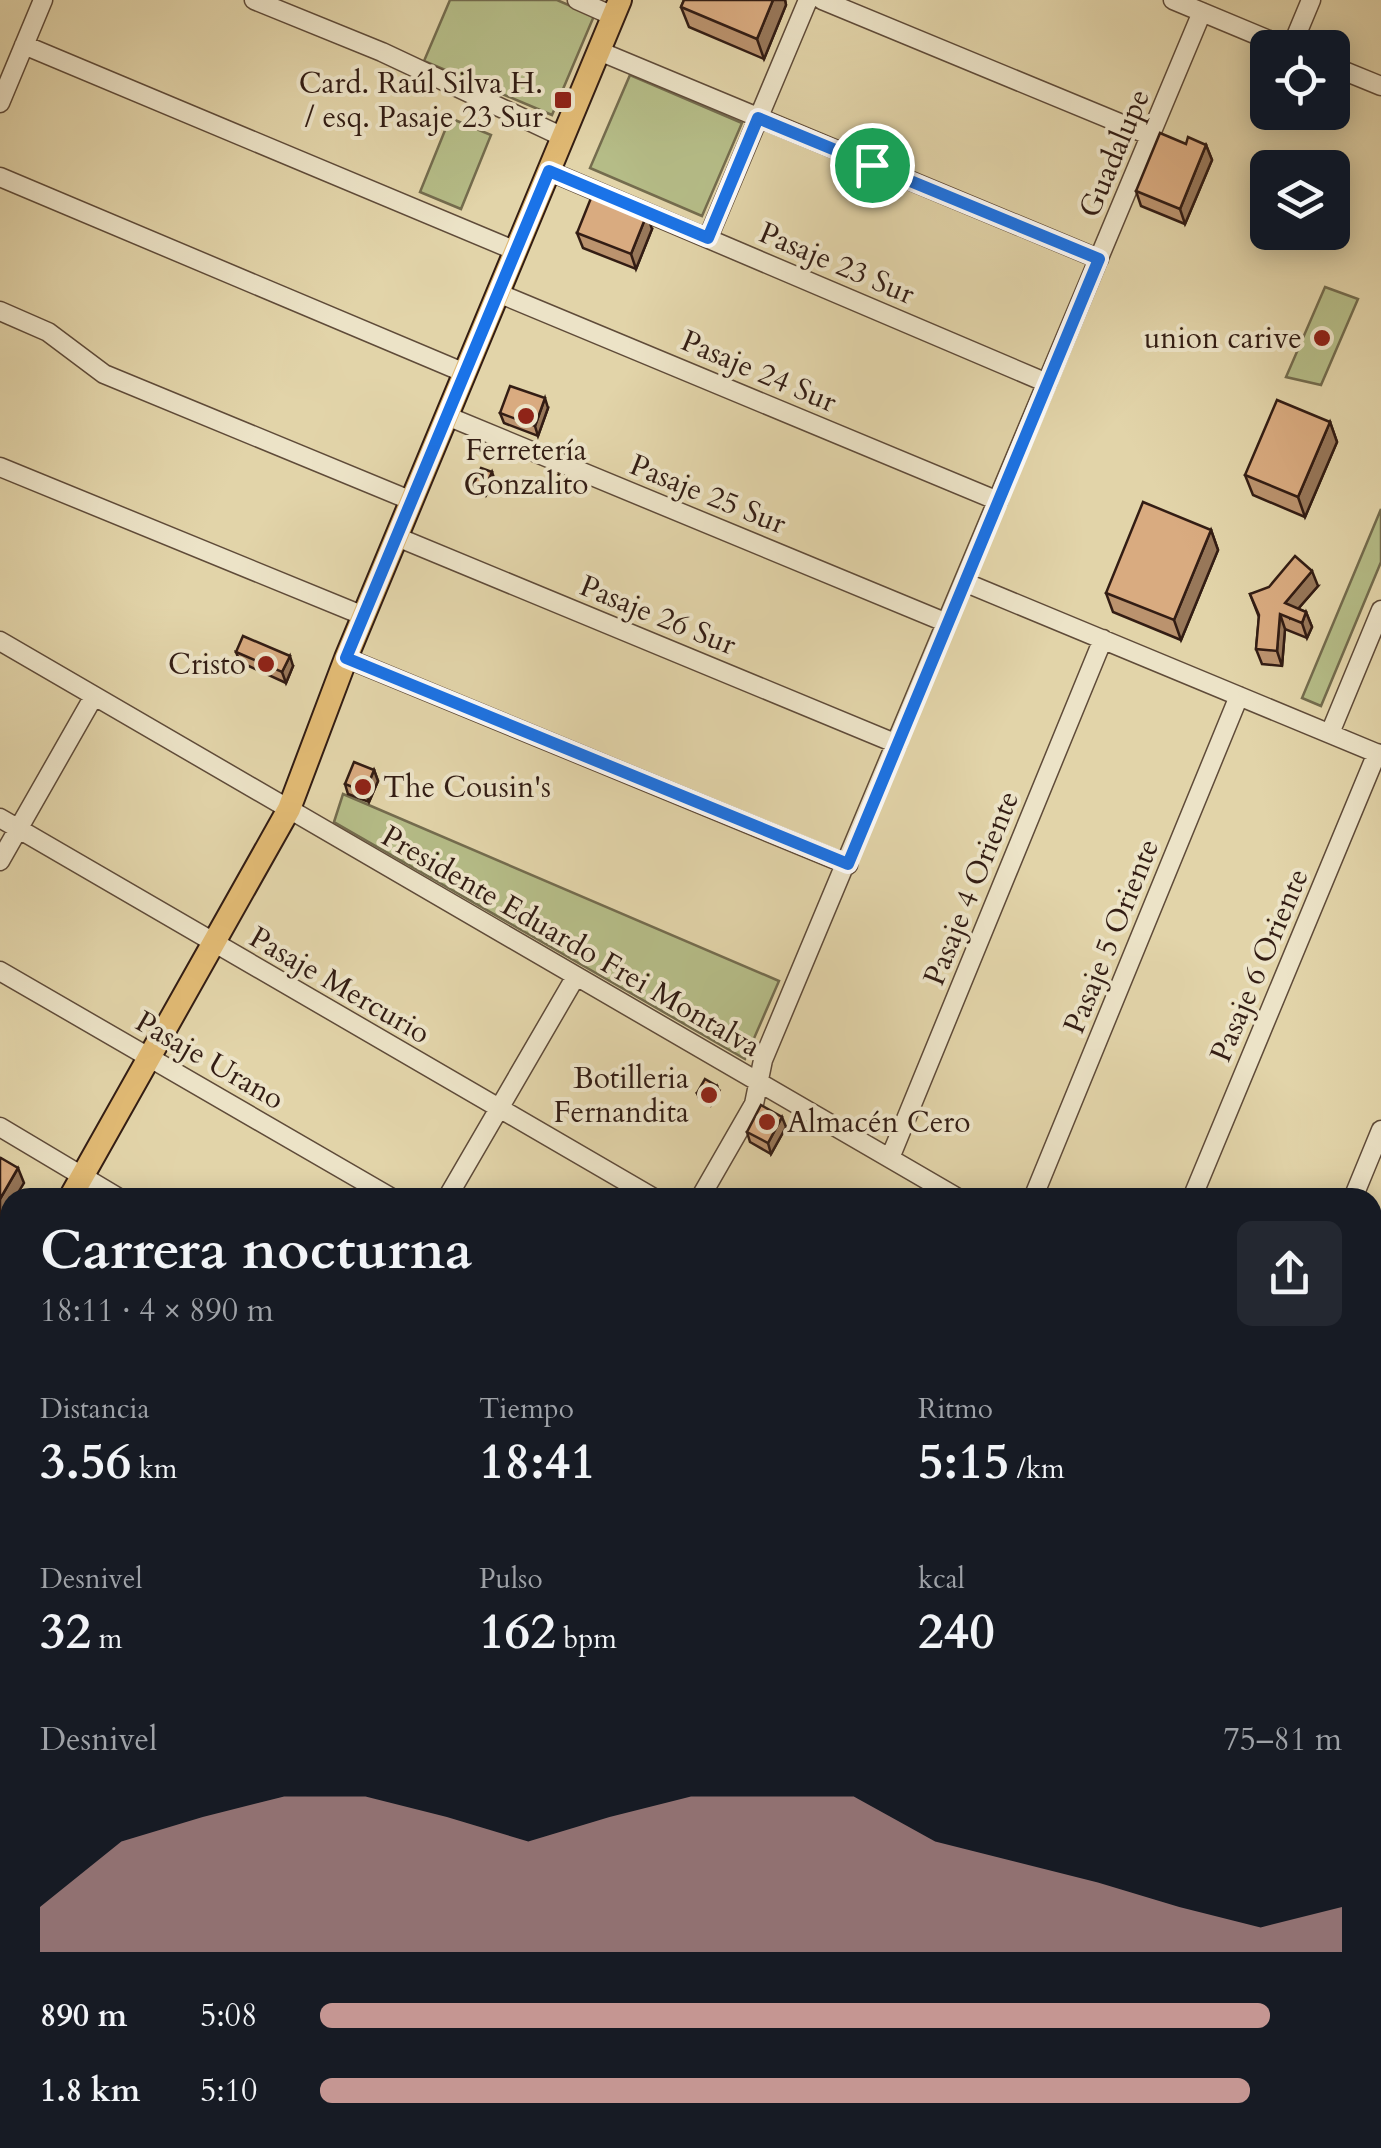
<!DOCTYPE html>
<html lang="es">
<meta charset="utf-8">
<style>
body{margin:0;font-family:Cardo,serif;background:#242831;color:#f1f3f6;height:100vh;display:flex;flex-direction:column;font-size:38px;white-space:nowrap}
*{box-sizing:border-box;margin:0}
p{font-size:32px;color:#9ea1a6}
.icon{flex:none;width:55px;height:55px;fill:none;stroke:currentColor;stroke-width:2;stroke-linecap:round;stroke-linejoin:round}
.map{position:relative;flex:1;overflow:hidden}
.panel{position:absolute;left:0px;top:1188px;width:1382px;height:962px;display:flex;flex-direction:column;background:#171b24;border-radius:30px 30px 0 0;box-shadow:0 5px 25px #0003}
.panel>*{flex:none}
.tools{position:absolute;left:1250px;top:30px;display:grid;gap:20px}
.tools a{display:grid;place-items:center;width:100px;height:100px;border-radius:15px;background:#171b24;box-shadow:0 5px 25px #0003;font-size:50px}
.pin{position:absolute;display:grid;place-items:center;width:85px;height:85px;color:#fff;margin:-42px;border:5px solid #fff;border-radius:50%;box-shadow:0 2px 10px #0007}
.round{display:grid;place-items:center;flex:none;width:105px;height:105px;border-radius:15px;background:#242831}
.overview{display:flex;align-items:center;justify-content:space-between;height:170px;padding:0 40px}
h1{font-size:55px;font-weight:700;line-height:75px}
.metrics{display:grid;grid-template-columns:repeat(3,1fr);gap:15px;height:170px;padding:10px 40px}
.metrics div{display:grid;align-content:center}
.metrics b{font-size:50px;font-weight:700}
.metrics small{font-size:28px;font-weight:400}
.metrics p{font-size:28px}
.chart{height:280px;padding:20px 40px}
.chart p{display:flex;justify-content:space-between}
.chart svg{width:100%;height:180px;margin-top:10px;fill:#c59692;opacity:.7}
ul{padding:0 40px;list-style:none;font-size:32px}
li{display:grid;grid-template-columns:160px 120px 1fr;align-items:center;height:75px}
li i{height:25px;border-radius:12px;background:#c59692}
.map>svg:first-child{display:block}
.green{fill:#b5bc87;stroke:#746c4e;stroke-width:2.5}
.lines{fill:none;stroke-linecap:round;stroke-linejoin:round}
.minor-casing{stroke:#5f4b39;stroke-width:21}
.major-casing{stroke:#331d14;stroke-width:26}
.minor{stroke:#ece3c7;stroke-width:18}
.major{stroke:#e1ba74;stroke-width:22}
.wall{fill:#bb936e;stroke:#331d14;stroke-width:2.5}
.shaded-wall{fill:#98785a;stroke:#331d14;stroke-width:2.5}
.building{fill:#d9ab80;stroke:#331d14;stroke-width:2.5}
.route-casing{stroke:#fff;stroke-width:20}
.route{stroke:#1a73e8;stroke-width:12}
.poi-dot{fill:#8f2418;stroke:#ece3c7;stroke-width:4}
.labels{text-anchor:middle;stroke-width:8;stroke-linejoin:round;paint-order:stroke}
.poi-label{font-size:30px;fill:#331d14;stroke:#ece3c7;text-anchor:end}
.street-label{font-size:30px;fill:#331d14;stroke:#ece3c7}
</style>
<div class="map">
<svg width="1381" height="2148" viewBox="0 0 1381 2148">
<rect width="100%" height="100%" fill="#e2d4a9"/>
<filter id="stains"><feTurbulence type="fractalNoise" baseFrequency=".002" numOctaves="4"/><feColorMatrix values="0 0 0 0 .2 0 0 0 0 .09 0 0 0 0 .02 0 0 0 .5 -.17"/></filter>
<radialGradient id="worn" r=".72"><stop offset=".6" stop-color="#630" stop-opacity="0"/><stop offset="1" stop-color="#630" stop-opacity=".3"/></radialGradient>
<path class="green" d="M450,0h107l37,16 -42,99 -128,-54z
M630,75l112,48 -40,93 -112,-48z
M450,118l41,17 -30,74 -41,-17z
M1325,287l33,12 -37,86 -35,-8z
M1381,509v53l-60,144 -19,-8z
M343,794l436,187 -34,78 -411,-237z"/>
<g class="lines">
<defs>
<path id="minor" d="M254,0l128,52 181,85
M577,0l36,16
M822,0l329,136
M1173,0l115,48
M24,45l492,206
M1291,48l20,-48
M599,51l500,208
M1332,66l49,20
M0,103l43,-103
M549,171l498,212
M0,177l465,196
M708,238l100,-238
M498,293l500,208
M0,311l48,21 56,42 308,127
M447,416l500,207
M0,467l364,149
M397,537l500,207
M964,582l417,173
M0,641l958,557
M346,658l502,207
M1330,733l51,-123
M0,818l654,380
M0,861l94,-165
M0,971l392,227
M0,1127l119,71
M890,1158l213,-519
M447,1198l129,-222
M700,1198l54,-94 9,-44 439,-1048
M1033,1198l206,-502
M1192,1198l185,-445
M1353,1198l28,-68
M0,1281l10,8
M0,1386l10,5
M1372,1443l9,6
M1372,1597l9,-11
M1372,1806l9,-12
M1372,1849l9,7
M0,1962l10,-17
M1372,1997l9,6
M1372,2132l9,-12
M335,2140l11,8
M538,2140l11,8
M1085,2140l11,8
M1352,2140l11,8
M147,2148l5,-8
M646,2148l6,-8
M794,2148l6,-8
M942,2148l6,-8"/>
<path id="major" d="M70,1198l219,-389 57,-151 274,-658
M0,1320l10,-18
M0,2062l10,7
M107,2140l11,8"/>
</defs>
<use href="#minor" class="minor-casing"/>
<use href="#major" class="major-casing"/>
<use href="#minor" class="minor"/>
<use href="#major" class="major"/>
</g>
<path class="wall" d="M684,0h101l1,5 -22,54 -75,-32 -8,-20z
M1206,145l6,15 -27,64 -44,-18 -5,-15z
M652,229l-16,40 -53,-21 -6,-15z
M548,408l-10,28 -34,-13 -4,-10z
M1330,422l7,20 -32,75 -52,-22 -8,-20z
M494,478l-8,17 -11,-5 -2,-5z
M1211,530l7,20 -37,90 -68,-28 -7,-19z
M1318,586l-20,23 8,3 6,15 -5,11 -22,-9 -3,37 -20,-2 -6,-15 3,-32 -9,-23z
M236,652l57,14 -7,17 -46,-21z
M374,770l4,11 -9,21 -21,-8 -3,-10z
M719,1091l-8,14 -12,-7 -2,-5z
M786,1127l-15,27 -21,-12 -3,-10z
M10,1418v39l-6,-4 -4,-10v-8z
M0,1479l10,6v137l-10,-6z
M1372,1522l8,46 -8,1z
M578,2140h38v2l-35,5z
M821,2140h26l-5,8h-9z
M1212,2140h39l1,8h-38z"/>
<path class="shaded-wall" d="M773,0h12l1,5 -22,54 -7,-20z
M1206,145l6,15 -27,64 -5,-15z
M647,214l5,15 -16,40 -5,-15z
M545,398l3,10 -10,28 -3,-10z
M1330,422l7,20 -32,75 -7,-20z
M492,472l2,6 -8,17 -2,-5z
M1211,530l7,20 -37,90 -7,-20z
M1312,571l6,15 -28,32 -5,-15z
M1306,612l6,15 -5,11 -5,-15z
M1280,614l5,15 -3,37 -5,-15z
M290,656l3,10 -7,17 -4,-11z
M374,770l4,11 -9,21 -4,-10z
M717,1086l2,5 -8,14 -2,-5z
M782,1117l4,10 -15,27 -3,-11z
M18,1168l6,15 -9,15h-5v8l-10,18v-25z
M1372,1522l8,46 -6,-15z
M10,1530v24l-7,13 -3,-8v-12z
M836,2140h11l-5,8h-5l-2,-6z"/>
<path class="building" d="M684,0h89l-16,39 -76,-32z
M1160,133l26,11 2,-7 18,8 -26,64 -44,-18z
M593,193l54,21 -16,40 -54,-21z
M510,386l35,12 -10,28 -35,-13z
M1277,400l53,22 -32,75 -53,-22z
M481,468l11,4 -8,18 -11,-5z
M1143,502l68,28 -37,90 -68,-27z
M1295,556l17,15 -27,32 21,9 -4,11 -22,-9 -3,37 -21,-2 3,-34 -9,-21 19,-7z
M243,636l47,20 -8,16 -46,-20z
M354,762l20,8 -9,22 -20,-8z
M705,1079l12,7 -8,14 -12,-7z
M761,1105l21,12 -14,26 -21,-11z
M1,1158l17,10 -18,31v-39z
M10,1418v27l-10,-6v-4z
M0,1479l10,6v45l-10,17z
M10,1546v64l-10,-6v-41z
M1278,2140h36l1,8h-36z"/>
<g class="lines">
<defs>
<path id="route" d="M758,118l341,141 -251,605 -502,-206 203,-487 159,67z"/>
</defs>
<use href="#route" class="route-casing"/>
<use href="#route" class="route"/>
</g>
<g class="poi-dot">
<rect x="553" y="90" width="20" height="20" rx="5"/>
<circle cx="1322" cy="338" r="10"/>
<circle cx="526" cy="416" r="10"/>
<circle cx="266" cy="664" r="10"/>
<circle cx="363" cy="787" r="10"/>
<circle cx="709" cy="1095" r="10"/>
<circle cx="767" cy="1122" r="10"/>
</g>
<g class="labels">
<g class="poi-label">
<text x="543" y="93">Card. Raúl Silva H.<tspan x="543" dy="34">/ esq. Pasaje 23 Sur</tspan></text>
<text x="1302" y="348">union carive</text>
<text x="526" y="460" text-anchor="middle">Ferretería<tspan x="526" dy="34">Gonzalito</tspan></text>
<text x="246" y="674">Cristo</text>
<text x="383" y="797" text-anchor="start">The Cousin's</text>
<text x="689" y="1088">Botilleria<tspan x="689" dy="34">Fernandita</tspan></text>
<text x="787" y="1132" text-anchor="start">Almacén Cero</text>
</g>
<g class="street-label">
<text transform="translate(1114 153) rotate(-67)" y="10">Guadalupe</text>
<text transform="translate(837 263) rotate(23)" y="10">Pasaje 23 Sur</text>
<text transform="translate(759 371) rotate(23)" y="10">Pasaje 24 Sur</text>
<text transform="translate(708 494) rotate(22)" y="10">Pasaje 25 Sur</text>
<text transform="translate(658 615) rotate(22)" y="10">Pasaje 26 Sur</text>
<text transform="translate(971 888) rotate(-68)" y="10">Pasaje 4 Oriente</text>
<text transform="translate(1111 936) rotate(-68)" y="10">Pasaje 5 Oriente</text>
<text transform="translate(571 941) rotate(30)" y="10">Presidente Eduardo Frei Montalva</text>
<text transform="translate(1259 965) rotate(-67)" y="10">Pasaje 6 Oriente</text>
<text transform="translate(340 985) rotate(30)" y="10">Pasaje Mercurio</text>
<text transform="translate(210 1060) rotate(30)" y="10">Pasaje Urano</text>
</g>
</g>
<rect width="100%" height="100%" filter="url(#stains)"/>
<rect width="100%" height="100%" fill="url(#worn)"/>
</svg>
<div class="tools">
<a><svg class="icon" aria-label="locate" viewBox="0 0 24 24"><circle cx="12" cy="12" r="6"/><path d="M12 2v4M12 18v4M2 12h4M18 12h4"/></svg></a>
<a><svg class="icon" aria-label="layers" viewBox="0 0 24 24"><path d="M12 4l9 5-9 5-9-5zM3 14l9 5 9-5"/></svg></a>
</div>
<div class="pin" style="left:872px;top:165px;background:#1e9e55"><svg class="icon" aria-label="arrive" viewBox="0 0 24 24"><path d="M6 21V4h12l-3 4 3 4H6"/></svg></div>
<section class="panel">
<div class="overview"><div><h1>Carrera nocturna</h1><p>18:11 · 4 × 890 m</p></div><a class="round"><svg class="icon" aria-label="share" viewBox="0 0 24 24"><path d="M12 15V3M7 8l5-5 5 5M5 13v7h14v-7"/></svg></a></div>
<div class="metrics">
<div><p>Distancia</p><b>3.56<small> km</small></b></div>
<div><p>Tiempo</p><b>18:41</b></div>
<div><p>Ritmo</p><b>5:15<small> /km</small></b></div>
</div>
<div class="metrics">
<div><p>Desnivel</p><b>32<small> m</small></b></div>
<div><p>Pulso</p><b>162<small> bpm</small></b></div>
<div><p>kcal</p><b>240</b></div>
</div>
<div class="chart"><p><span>Desnivel</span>75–81 m</p>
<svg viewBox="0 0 160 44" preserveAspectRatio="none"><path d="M0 44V33L10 17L20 11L30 6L40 6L50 11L60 17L70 11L80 6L90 6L100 6L110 17L120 22L130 27L140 33L150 38L160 33V44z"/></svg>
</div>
<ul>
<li><b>890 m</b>5:08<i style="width:93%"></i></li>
<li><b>1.8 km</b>5:10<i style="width:91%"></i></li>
</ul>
</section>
</div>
